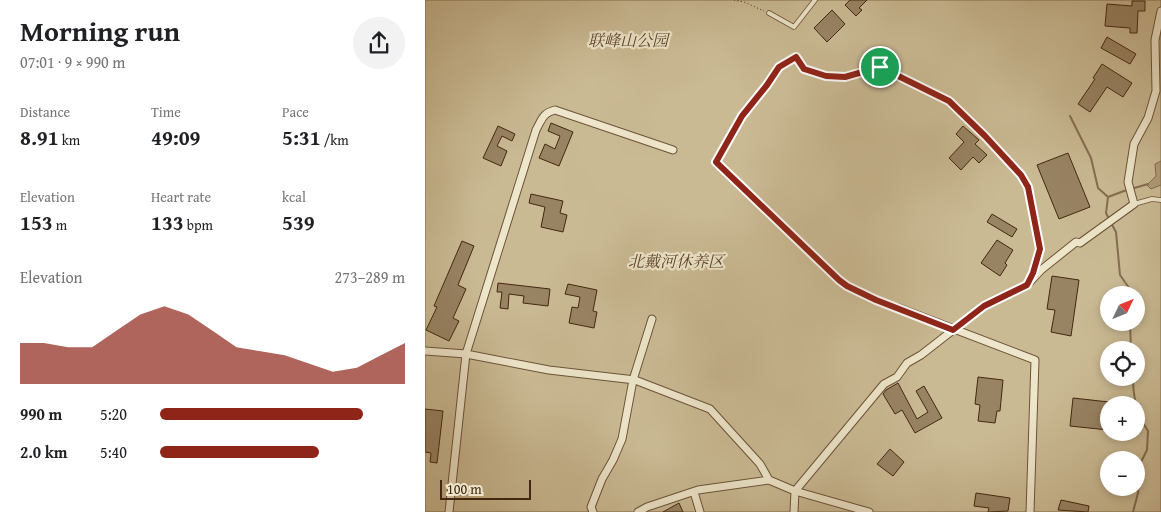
<!DOCTYPE html>
<meta charset="utf-8">
<style>
body{margin:0;font-family:"Gentium Book Plus","Noto Serif SC",serif;background:#f2f2f2;color:#202124;height:100vh;display:flex;flex-direction:column;font-size:19px;white-space:nowrap}
*{box-sizing:border-box;margin:0}
p{font-size:16px;color:#757577}
.icon{flex:none;width:28px;height:28px;fill:none;stroke:currentColor;stroke-width:2;stroke-linecap:round;stroke-linejoin:round}
.map{position:relative;flex:1;overflow:hidden}
.side{display:flex;flex-direction:column;background:#fff;width:425px}
.side>*{flex:none}
.needle{width:32px;rotate:47deg}
.controls{position:absolute;left:675px;top:286px;display:grid;gap:10px}
.controls a{display:grid;place-items:center;width:45px;height:45px;border-radius:50%;background:#fff;box-shadow:0 2px 8px #0003;font-size:25px}
.scale{position:absolute;left:15px;bottom:12px;width:91px;box-sizing:border-box;padding-left:5px;border:2px solid #442711;border-top:0;font-size:14px;line-height:18px;white-space:nowrap;color:#442711;-webkit-text-stroke:4px #eee6cb;paint-order:stroke}
.pin{position:absolute;display:grid;place-items:center;width:42px;height:42px;color:#fff;margin:-21px;border:2px solid #fff;border-radius:50%;box-shadow:0 1px 5px #0007}
.round{display:grid;place-items:center;flex:none;width:52px;height:52px;border-radius:26px;background:#f2f2f2}
.head{display:flex;align-items:center;justify-content:space-between;height:85px;padding:0 20px}
h1{font-size:28px;font-weight:700;line-height:38px}
.metrics{display:grid;grid-template-columns:repeat(3,1fr);gap:8px;height:85px;padding:5px 20px}
.metrics div{display:grid;align-content:center}
.metrics b{font-size:21px;font-weight:700}
.metrics small{font-size:14px;font-weight:400}
.metrics p{font-size:14px}
.chart{height:140px;padding:10px 20px}
.chart p{display:flex;justify-content:space-between}
.chart svg{width:100%;height:90px;margin-top:5px;fill:#8f2418;opacity:.7}
ul{padding:0 20px;list-style:none;font-size:16px}
li{display:grid;grid-template-columns:80px 60px 1fr;align-items:center;height:38px}
li i{height:12px;border-radius:6px;background:#8f2418}
main{display:flex;flex:1;min-height:0}
.map>svg:first-child{display:block}
.green{fill:#caba94;stroke:#877052;fill-rule:evenodd}
.water{fill:#ae9c79;stroke:#846d4f}
.lines{fill:none;stroke-linecap:round;stroke-linejoin:round}
.stream{stroke:#846d4f;stroke-width:2}
.building{fill:#988363;stroke:#442711}
.service-casing{stroke:#6c5338;stroke-width:5.5}
.minor-casing{stroke:#6c5338;stroke-width:9}
.path{stroke:#442711;stroke-width:1;stroke-dasharray:1 2.5;stroke-linecap:butt}
.service{stroke:#eee6cb;stroke-width:4}
.minor{stroke:#eee6cb;stroke-width:7}
.route-casing{stroke:#fff;stroke-width:10}
.route{stroke:#8f2418;stroke-width:6}
.labels{text-anchor:middle;stroke-width:4.5;stroke-linejoin:round;paint-order:stroke}
.park-label{font-size:16px;font-style:italic;fill:#5f442b;stroke:#eee6cb}
</style>
<main>
<section class="side">
<div class="head"><div><h1>Morning run</h1><p>07:01 · 9 × 990 m</p></div><a class="round"><svg class="icon" aria-label="share" viewBox="0 0 24 24"><path d="M12 15V3M7 8l5-5 5 5M5 13v7h14v-7"/></svg></a></div>
<div class="metrics">
<div><p>Distance</p><b>8.91<small> km</small></b></div>
<div><p>Time</p><b>49:09</b></div>
<div><p>Pace</p><b>5:31<small> /km</small></b></div>
</div>
<div class="metrics">
<div><p>Elevation</p><b>153<small> m</small></b></div>
<div><p>Heart rate</p><b>133<small> bpm</small></b></div>
<div><p>kcal</p><b>539</b></div>
</div>
<div class="chart"><p><span>Elevation</span>273–289 m</p>
<svg viewBox="0 0 160 44" preserveAspectRatio="none"><path d="M0 44V24L10 24L20 26L30 26L40 18L50 10L60 6L70 10L80 18L90 26L100 28L110 30L120 34L130 38L140 36L150 30L160 24V44z"/></svg>
</div>
<ul>
<li><b>990 m</b>5:20<i style="width:83%"></i></li>
<li><b>2.0 km</b>5:40<i style="width:65%"></i></li>
</ul>
</section>
<div class="map">
<svg width="736" height="512" viewBox="0 0 736 512">
<rect width="100%" height="100%" fill="#e5d8af"/>
<filter id="stains"><feTurbulence type="fractalNoise" baseFrequency=".004" numOctaves="4"/><feColorMatrix values="0 0 0 0 .2 0 0 0 0 .09 0 0 0 0 .02 0 0 0 .5 -.17"/></filter>
<radialGradient id="worn" r=".72"><stop offset=".6" stop-color="#630" stop-opacity="0"/><stop offset="1" stop-color="#630" stop-opacity=".3"/></radialGradient>
<path class="green" d="M0,0h736v512h-736zM684,295h27v27h-27zM684,350h27v28h-27zM684,405h27v27h-27zM684,460h27v28h-27z"/>
<path class="water" d="M736,161v24l-10,4 -4,-4 9,-9 -1,-12z"/>
<g class="lines">
<path class="stream" d="M645,116l21,42 7,30 10,9 -2,16 3,6
M683,197l16,-6 24,-7
M686,223l5,9 4,43 14,20
M705,322l1,28
M708,512l5,-19 3,-31 6,-12 1,-19c-11,-16 -15,-34 -15,-53"/>
</g>
<path class="building" d="M425,0h17l-8,8 3,2 -6,6 -11,-11z
M707,1h13v10h-7l-1,22h-7v-5l-25,-2 2,-22 25,2z
M407,10l13,14 -18,18 -13,-14z
M682,37l29,17 -6,10 -29,-16z
M677,64l30,19 -9,14 -16,-10 -17,25 -12,-8 17,-25 -2,-1z
M126,123l22,9 -14,34 -20,-8 6,-14 10,5 5,-13 -12,-5z
M73,126l17,8 -3,7 -10,-5 -5,10 10,5 -6,15 -18,-8z
M538,126l16,14 -4,4 12,11 -8,8 -6,-6 -12,13 -12,-12 15,-16 -8,-8z
M643,153l22,54 -31,12 -22,-54z
M106,194l32,7 -3,12 7,2 -4,17 -22,-5 4,-20 -16,-4z
M567,214l25,15 -5,8 -25,-15z
M572,240l16,10 -8,13 2,2 -7,11 -19,-13z
M37,241l12,5 -16,39 8,4 -13,29 6,3 -10,20 -23,-11 11,-23 -3,-1z
M627,276l27,4 -8,56 -20,-4 4,-22 -8,-1z
M73,283l52,6 -2,17 -25,-3 1,-7 -15,-2 -1,15 -8,-1 2,-16h-5z
M143,284l29,6 -4,21 4,1 -3,16 -25,-5 3,-16 6,1 2,-11 -15,-3z
M553,377l25,3 -3,31h-3l-2,12 -17,-2 2,-16 -5,-1z
M473,383l19,36 11,-7 -12,-21 8,-5 18,32 -27,15 -13,-23 -7,4 -12,-20 3,-4z
M648,398l36,4 -1,28 -38,-4z
M0,409l18,2 -6,52 -7,-1 1,-9 -6,-1z
M465,449l14,13 -11,14 -16,-12z
M551,493l34,5 -2,13 -20,1 1,-4 -15,-2z
M636,500l28,6 -1,6 -30,-2z
M254,503l4,9h-20z"/>
<g class="lines">
<defs>
<path id="service" d="M344,13l25,14 21,-27
M709,204l18,-5 9,1"/>
<path id="minor" d="M474,308l136,52 -5,152
M0,351l41,3 83,16 86,10 75,29 50,55 9,16
M269,492l6,20
M24,512l17,-158 70,-224c6,-11 7,-17 19,-20l118,40
M168,512l-2,-5 11,-28 11,-19 9,-21 11,-59 19,-61
M213,512l9,-5 51,-17 71,-10 26,11 74,21
M369,512l1,-21 89,-107 13,-7 10,-14 14,-8 63,-49 43,-21 14,-15 35,-28 4,1 54,-39 -6,-22 6,-38 14,-26 8,-27 -1,-51 6,-29"/>
</defs>
<use href="#service" class="service-casing"/>
<use href="#minor" class="minor-casing"/>
<path class="path" d="M309,0l10,2 20,9
M469,306l-39,-16 -16,-10 -123,-118 26,-47 25,-30 11,-18 18,-10 8,12 22,7 19,1 35,-10 69,34 36,35 36,39 7,12 12,62 -5,17"/>
<use href="#service" class="service"/>
<use href="#minor" class="minor"/>
</g>
<g class="lines">
<defs>
<path id="route" d="M371,57l8,12 22,7 19,1 35,-10 69,34 36,35 36,39 7,12 12,62 -7,24 -6,12 -43,21 -31,24 -77,-30 -29,-14 -8,-6 -123,-118 26,-46 25,-31 12,-18z"/>
</defs>
<use href="#route" class="route-casing"/>
<use href="#route" class="route"/>
</g>
<g class="labels">
<g class="park-label">
<text x="203" y="46">联峰山公园</text>
<text x="251" y="267">北戴河休养区</text>
</g>
</g>
<rect width="100%" height="100%" filter="url(#stains)"/>
<rect width="100%" height="100%" fill="url(#worn)"/>
</svg>
<div class="controls">
<a><svg class="needle" viewBox="-14 -14 28 28"><path d="M0-13l5 13h-10z" fill="#e53935"/><path d="M0 13l5-13h-10z" fill="#757577"/></svg></a>
<a><svg class="icon" aria-label="locate" viewBox="0 0 24 24"><circle cx="12" cy="12" r="6"/><path d="M12 2v4M12 18v4M2 12h4M18 12h4"/></svg></a>
<a>+</a>
<a>−</a>
</div>
<div class="scale">100 m</div>
<div class="pin" style="left:455px;top:67px;background:#1e9e55"><svg class="icon" aria-label="arrive" viewBox="0 0 24 24"><path d="M6 21V4h12l-3 4 3 4H6"/></svg></div>
</div>
</main>
